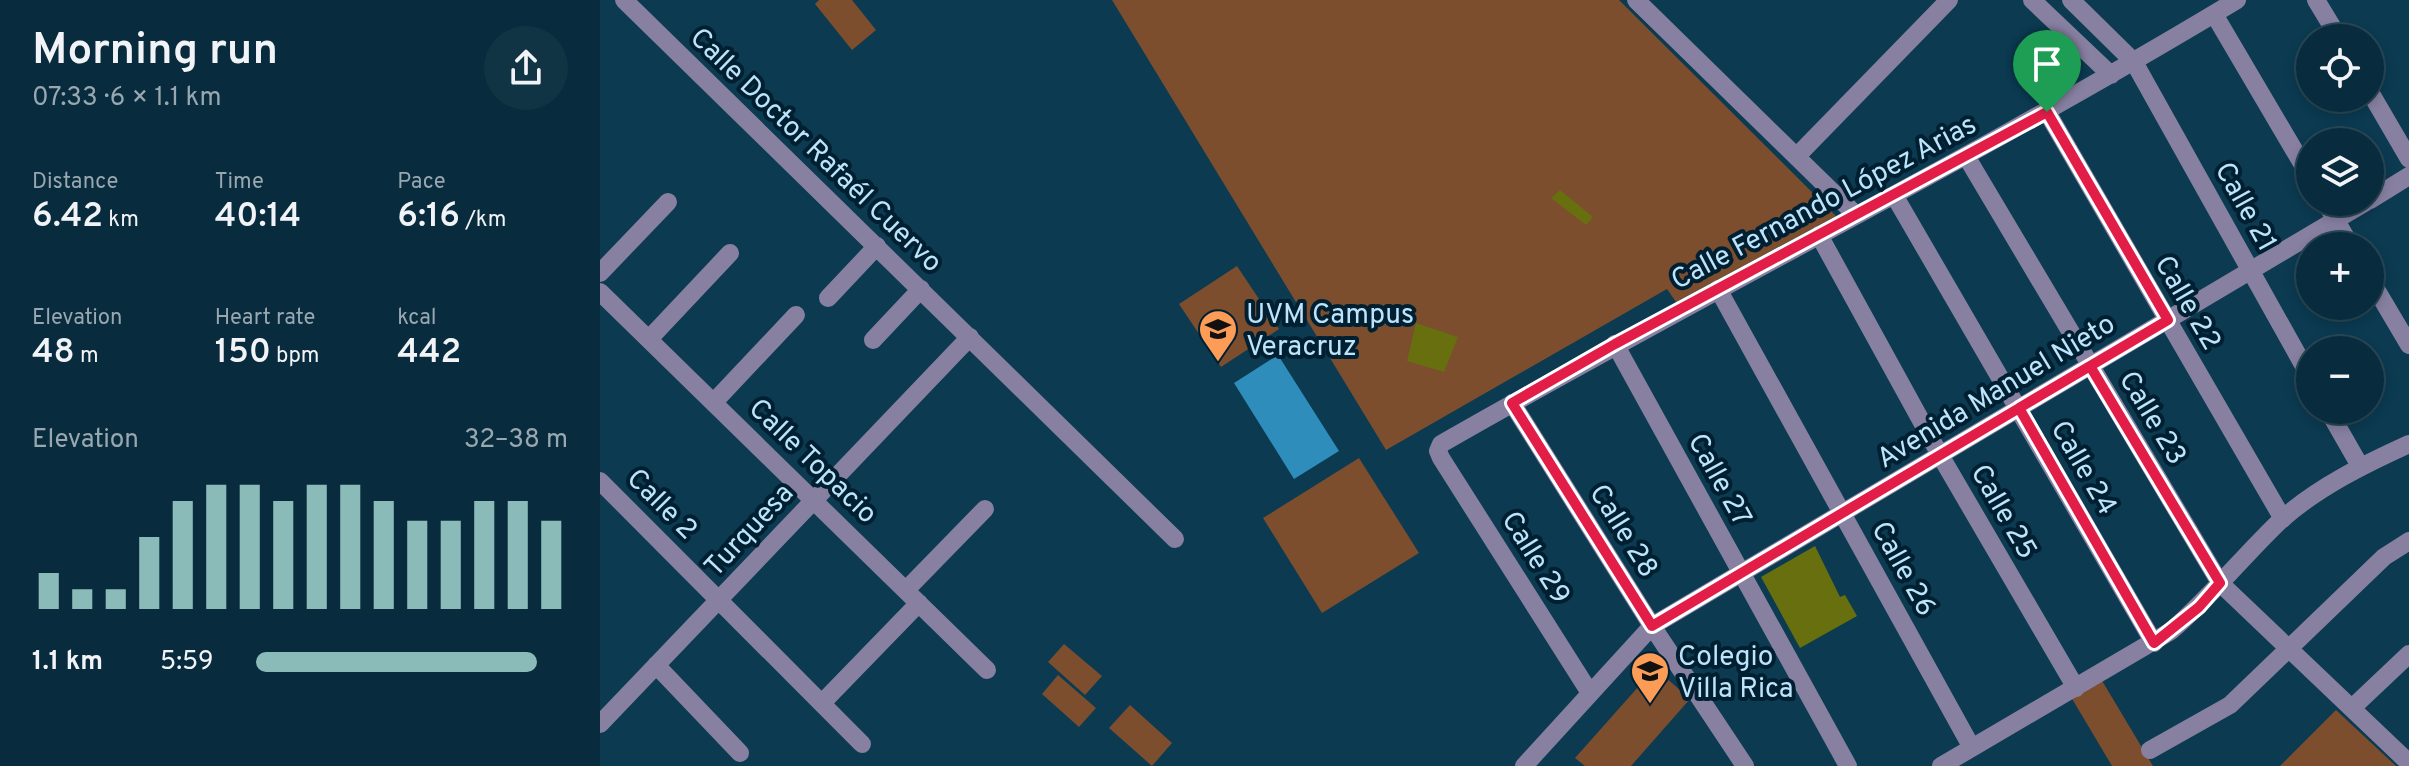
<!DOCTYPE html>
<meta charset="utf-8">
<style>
body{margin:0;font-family:Overpass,sans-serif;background:#113444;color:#f1f3f6;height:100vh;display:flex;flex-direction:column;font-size:30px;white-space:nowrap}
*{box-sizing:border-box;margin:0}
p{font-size:26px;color:#98a7b0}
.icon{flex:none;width:44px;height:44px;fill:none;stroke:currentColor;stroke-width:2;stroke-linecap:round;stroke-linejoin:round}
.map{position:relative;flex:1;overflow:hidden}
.panel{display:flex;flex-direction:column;background:#082c3d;width:600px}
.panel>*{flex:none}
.buttons{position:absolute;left:1696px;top:24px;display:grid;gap:16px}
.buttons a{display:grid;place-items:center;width:88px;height:88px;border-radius:50%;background:#082c3d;box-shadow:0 4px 12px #0003,0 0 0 2px #294857;font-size:40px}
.pin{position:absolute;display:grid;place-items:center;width:68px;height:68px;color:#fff;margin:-82px -34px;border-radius:50% 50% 50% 0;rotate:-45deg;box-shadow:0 0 8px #0007}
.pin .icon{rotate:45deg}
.round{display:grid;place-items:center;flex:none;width:84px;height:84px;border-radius:42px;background:#113444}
.head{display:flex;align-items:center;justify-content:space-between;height:136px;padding:0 32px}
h1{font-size:44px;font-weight:600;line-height:60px}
.stats{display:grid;grid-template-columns:repeat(3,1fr);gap:12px;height:136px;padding:8px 32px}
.stats div{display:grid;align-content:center}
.stats b{font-size:34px;font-weight:600}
.stats small{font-size:22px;font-weight:400}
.stats p{font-size:22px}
.chart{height:224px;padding:16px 32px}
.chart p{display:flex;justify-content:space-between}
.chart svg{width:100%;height:144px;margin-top:8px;stroke:#8bbbb9;stroke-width:6}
ul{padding:0 32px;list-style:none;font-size:26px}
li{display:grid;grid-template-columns:128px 96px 1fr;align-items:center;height:60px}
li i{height:20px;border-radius:10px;background:#8bbbb9}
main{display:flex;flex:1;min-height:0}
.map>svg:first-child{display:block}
.green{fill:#7c4e2e}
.water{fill:#2e8dbb}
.building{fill:#676f0f}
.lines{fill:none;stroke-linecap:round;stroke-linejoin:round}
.minor{stroke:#8780a1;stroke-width:18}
.route-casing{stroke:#fff;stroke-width:16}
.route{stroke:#e11d48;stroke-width:10}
.labels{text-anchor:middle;stroke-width:8;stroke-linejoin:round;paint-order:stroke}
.street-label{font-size:28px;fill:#bde4fb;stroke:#002032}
.poi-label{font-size:28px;fill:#bde4fb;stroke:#002032;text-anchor:start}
</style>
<main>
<section class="panel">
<div class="head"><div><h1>Morning run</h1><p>07:33 · 6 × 1.1 km</p></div><a class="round"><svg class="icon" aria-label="share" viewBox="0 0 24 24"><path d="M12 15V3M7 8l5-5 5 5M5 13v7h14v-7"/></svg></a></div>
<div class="stats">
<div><p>Distance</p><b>6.42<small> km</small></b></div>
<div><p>Time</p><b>40:14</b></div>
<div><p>Pace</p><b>6:16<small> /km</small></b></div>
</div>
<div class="stats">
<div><p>Elevation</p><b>48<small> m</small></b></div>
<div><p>Heart rate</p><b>150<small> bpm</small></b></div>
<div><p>kcal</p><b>442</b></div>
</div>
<div class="chart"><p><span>Elevation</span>32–38 m</p>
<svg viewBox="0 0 160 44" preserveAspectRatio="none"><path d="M5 44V33M15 44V38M25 44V38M35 44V22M45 44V11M55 44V6M65 44V6M75 44V11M85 44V6M95 44V6M105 44V11M115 44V17M125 44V17M135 44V11M145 44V11M155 44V17"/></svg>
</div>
<ul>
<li><b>1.1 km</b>5:59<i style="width:90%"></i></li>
</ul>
</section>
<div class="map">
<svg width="1809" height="766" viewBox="0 0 1809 766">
<rect width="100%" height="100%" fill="#0b3a51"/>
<path class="green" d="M219,0h33l24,30 -24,20 -37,-46z
M512,0h507l217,216 -160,86 -9,-13 -281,161z
M637,266l42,63 -58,38 -42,-63z
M759,458l60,95 -97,60 -59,-95z
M464,644l38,32 -17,19 -37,-33z
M1055,668l35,31 -59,67h-46l-10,-8z
M458,675l38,33 -17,19 -37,-33z
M1501,679l52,87h-41l-41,-69z
M530,705l42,38 -20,23 -43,-38z
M1736,710l60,56h-116z"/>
<path class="water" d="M678,355l61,96 -45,28 -60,-96z"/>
<path class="building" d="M960,190l33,27 -7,8 -35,-27z
M816,323l42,14 -14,35 -37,-11z
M1215,546l25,51 5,-2 12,21 -57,32 -39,-71z"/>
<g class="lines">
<path class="minor" d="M24,0l551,539
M1036,0l220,215
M1432,0l79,75
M1471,0l63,62 176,315
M1716,0l23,38
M1614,14l96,163
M1770,92l39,67
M1447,112l236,407
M1197,156l152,-156
M1366,156l254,427 189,180
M1294,195l260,448
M1770,200l39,-24
M1725,202l26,44
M1219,235l121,220 136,233
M0,273l68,-71
M1770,279l39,66
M1118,289l254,459
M0,292l387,378
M228,298l49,-52
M49,339l81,-86
M273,340l48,-51
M1015,344l233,422
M114,402l82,-87
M912,403l140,223 93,140
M1728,410l32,56
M0,481l262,263
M306,590l79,-81
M56,665l84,88
M990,693l-149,-235 -3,-7 3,-7c263,-151 536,-287 796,-444
M222,703l97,-100
M1752,708l57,-54
M0,724l370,-387
M1550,750l80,-45 154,-148 25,-16
M924,766l128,-140 714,-424
M1341,766l230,-135c40,-34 72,-75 110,-111 37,-33 84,-56 128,-76"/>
</g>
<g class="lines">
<defs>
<path id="route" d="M1447,112l-432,232 -103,59 140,223 438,-260 130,217 -21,24 -45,36 -135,-235 149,-88 -121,-208"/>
</defs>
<use href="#route" class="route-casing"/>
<use href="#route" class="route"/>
</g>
<defs>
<symbol id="university-pin" viewBox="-11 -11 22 30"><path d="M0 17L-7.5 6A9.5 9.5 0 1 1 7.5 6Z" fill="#fd9c56" stroke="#002032"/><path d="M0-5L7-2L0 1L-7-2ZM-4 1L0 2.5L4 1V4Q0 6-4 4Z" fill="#111"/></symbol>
</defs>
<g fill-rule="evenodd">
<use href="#university-pin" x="596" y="307" width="44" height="60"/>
<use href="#university-pin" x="1028" y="649" width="44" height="60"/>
</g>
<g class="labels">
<g class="street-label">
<text transform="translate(217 149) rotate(44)" y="10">Calle Doctor Rafaél Cuervo</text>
<text transform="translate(1223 201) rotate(-28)" y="10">Calle Fernando López Arias</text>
<text transform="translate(1647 206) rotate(61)" y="10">Calle 21</text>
<text transform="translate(1589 302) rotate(60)" y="10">Calle 22</text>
<text transform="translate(1395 390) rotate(-31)" y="10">Avenida Manuel Nieto</text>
<text transform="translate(1554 417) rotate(59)" y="10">Calle 23</text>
<text transform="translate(214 460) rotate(44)" y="10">Calle Topacio</text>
<text transform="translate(1485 467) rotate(60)" y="10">Calle 24</text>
<text transform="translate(1121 479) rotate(61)" y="10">Calle 27</text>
<text transform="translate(63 503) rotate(45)" y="10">Calle 2</text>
<text transform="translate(1405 511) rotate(60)" y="10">Calle 25</text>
<text transform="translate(148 529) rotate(-47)" y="10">Turquesa</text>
<text transform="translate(1025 530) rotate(58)" y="10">Calle 28</text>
<text transform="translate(937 557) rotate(58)" y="10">Calle 29</text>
<text transform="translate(1305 568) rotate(61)" y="10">Calle 26</text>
</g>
<g class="poi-label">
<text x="646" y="323">UVM Campus<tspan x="646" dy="32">Veracruz</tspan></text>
<text x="1078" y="665">Colegio<tspan x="1078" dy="32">Villa Rica</tspan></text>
</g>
</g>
</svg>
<div class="buttons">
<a><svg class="icon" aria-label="locate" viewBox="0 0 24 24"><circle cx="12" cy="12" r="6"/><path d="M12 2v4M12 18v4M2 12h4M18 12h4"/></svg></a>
<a><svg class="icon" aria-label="layers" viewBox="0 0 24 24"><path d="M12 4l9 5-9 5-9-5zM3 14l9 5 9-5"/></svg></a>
<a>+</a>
<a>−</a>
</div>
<div class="pin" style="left:1447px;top:112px;background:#1e9e55"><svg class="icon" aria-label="arrive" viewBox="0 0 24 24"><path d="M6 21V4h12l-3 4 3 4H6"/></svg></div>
</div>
</main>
